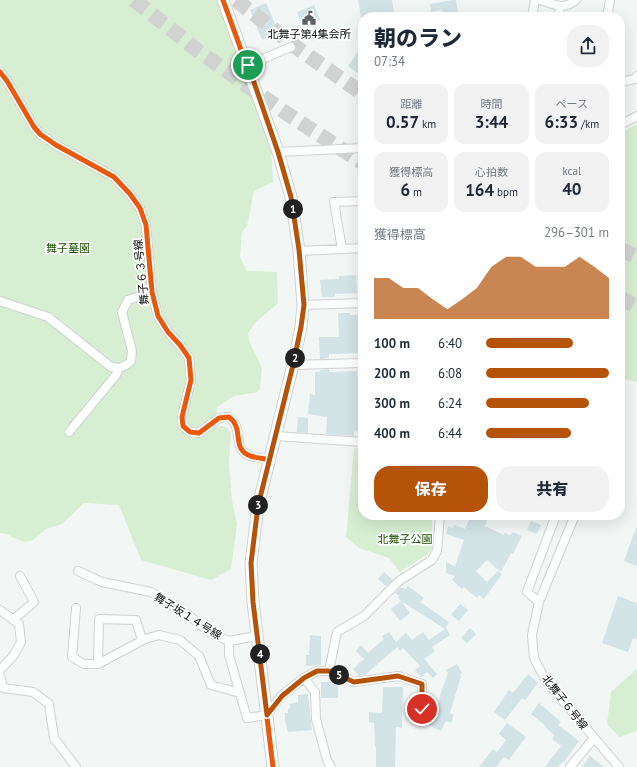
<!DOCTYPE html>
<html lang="ja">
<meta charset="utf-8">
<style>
body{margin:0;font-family:"PT Sans","Noto Sans JP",sans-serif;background:#f2f2f3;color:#1f2937;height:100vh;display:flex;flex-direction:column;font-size:15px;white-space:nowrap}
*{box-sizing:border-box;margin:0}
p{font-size:13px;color:#747a83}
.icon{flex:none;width:22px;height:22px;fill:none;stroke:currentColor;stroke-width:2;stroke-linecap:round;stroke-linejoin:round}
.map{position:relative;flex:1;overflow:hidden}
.panel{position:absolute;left:358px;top:12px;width:267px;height:508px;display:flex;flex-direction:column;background:#fff;border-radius:16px;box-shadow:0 4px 16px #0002}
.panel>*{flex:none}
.pin{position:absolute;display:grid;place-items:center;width:34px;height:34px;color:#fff;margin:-17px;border:2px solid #fff;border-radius:50%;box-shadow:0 1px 4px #0007}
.km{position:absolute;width:20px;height:20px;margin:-10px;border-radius:50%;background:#222;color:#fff;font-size:11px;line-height:20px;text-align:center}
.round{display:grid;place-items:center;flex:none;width:42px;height:42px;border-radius:16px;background:#f2f2f3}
.headline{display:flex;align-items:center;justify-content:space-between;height:68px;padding:0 16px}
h1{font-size:22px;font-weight:800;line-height:30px}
.stats{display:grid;grid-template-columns:repeat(3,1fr);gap:6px;height:68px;padding:4px 16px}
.stats div{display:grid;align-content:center;border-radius:10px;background:#f2f2f3;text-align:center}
.stats b{font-size:17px;font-weight:800}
.stats small{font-size:11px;font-weight:400}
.stats p{font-size:11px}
.chart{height:112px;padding:8px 16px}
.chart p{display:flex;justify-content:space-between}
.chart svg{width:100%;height:72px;margin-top:4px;fill:#b45309;opacity:.7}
.button{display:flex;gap:8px;margin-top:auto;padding:8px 16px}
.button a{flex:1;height:46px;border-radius:16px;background:#b45309;color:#fff;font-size:16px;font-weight:800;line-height:46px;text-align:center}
.button a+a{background:#f2f2f3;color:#1f2937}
ul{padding:0 16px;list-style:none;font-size:13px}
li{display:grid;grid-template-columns:64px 48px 1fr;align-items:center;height:30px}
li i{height:10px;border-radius:5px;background:#b45309}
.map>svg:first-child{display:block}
.green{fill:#d8eed3}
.building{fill:#d4e3e6}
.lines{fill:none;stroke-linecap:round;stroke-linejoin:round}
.motorway-tunnel{stroke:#d0d3d2;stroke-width:15;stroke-dasharray:15 8;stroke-linecap:butt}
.minor-casing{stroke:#d0d2d2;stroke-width:10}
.tertiary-casing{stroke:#d0d2d2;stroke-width:13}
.minor{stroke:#fdfefe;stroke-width:8}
.tertiary{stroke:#fdfefe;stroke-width:11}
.cycleway-casing{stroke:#fff;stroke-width:8}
.cycleway{stroke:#e8590c;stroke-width:5}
.route-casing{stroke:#fff;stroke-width:8}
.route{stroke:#b45309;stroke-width:5}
.labels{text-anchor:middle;stroke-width:3.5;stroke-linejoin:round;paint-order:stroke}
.poi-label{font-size:11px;fill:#0c0e0e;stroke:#fff}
.park-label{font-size:11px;fill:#1b5201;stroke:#fff}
.street-label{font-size:11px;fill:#0c0e0e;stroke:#fff}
</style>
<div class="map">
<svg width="637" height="767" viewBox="0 0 637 767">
<rect width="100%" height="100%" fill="#f2f6f5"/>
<path class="green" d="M0,0h218l53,147 2,35 -19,9 -7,35 -5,6 -2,25 7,14 30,1 1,31 -23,20 -7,10 1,8 13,27 -2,21 -3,3 -4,1 -19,3 -17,11 -2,20c9,-2 11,-1 16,6l-2,29 3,39 5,23 -6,45 -20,11 -70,-20 -22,-55 -35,-2 -22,21 -16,5 -13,11 -8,2 -11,-4 -7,-4 -7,-1z
M637,124v258l-17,-4v-245z
M354,448l9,1v66h69v34l-4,5 -28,18 -11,-14 -30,-10 -13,-11z
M637,669v62l-18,6 -12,-13 4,-32z"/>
<path class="building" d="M358,0h34l3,17h-34z
M452,0h4l3,17h-16l-1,-7 -11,2 -1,-8z
M266,3l13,30 -17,7 -12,-30z
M314,5l6,15 -17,7 -6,-15z
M363,45v32l-15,-11z
M356,275l1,18 -22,1v3h-13l-2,-17 19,-1v-3z
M338,313h12v2h13v38l-34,1v4l-9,1 -1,-22h20z
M329,369v2l2,1 26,-1v5h6l-1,45 1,1v10l-9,-1v5l-28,-2 1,-17 -19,-3 2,-20 5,1v-23h5v-2z
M298,417l10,1v15l-11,-1z
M471,515h18l-4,11 19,9 1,-2 5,2 3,-3 9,4 -9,18 -2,-1 -10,19 -14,-12 -11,11 11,11 11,-11 4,3 -18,25 -5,-4 -2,3 -13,-11 -2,2 -10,-9 3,-4 -9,-3v-11l9,4 9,-26 -18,-6 2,-8 5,2 1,-3 11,4z
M531,521l10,4 -4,9 -10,-4z
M636,528h1v38l-13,-5z
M384,572l9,8 -7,6 -8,-7z
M408,586l16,12 -4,4 29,20 -4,7 -44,-28 -3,-4 1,-1 -4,-3 6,-6 4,2z
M618,596l19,7v36l-4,-1 -5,14 -26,-9z
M401,601l9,12 -10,8 -9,-12z
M460,604l8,6 -9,11 -8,-6z
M446,628l4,7 -18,12 3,4 -11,8 13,15 -4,4 -6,-6 -6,5 -6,-7 5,-4 -17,-18 -3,3 -3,-4 -32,28 -6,1 -6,-7 11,-10 -8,-8 5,-6 7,8 16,-14 -2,-3 7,-4 7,10 10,-9 6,7 11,-8 6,8z
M470,628l6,6 -9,9 -6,-5z
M310,635l11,1v29l-15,1v-11h3z
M457,664l5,9 -2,1 1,2 -11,37 4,2 -3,8 -5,-2 -5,10 -13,-6 5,-9 1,1 6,-19h-1l9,-25 -2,-3z
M528,674l10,9 -13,17 -3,-2 -17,22 -11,-8 15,-22 4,3z
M321,682h17v16h-17z
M383,687h20l-1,41 -6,-1 -1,40h-19v-20h-1l-1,-24 -5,-1v-10l13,1z
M308,694l4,36 -24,2 -3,-12v-7h3v-4l2,-1v-4l8,-2v-7z
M539,703l22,19 -3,3 21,16 -15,21 -1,-1 -5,6h-13l16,-21 -9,-7 2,-4 -10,-9 1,-1 -14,-11z
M507,723l19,14 -17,23 -5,-3 -8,10h-17l14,-18 4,3 9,-12 -7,-6z
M590,756l14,11h-22z"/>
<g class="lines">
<path class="motorway-tunnel" d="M134,0l63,50 89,63 77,50
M236,0l64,50 63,44
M620,249l17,8
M620,298l17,9"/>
<defs>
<path id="minor" d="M540,0c14,4 23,11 36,0
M532,17l3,-17
M558,17l2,-10
M607,17l3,-17
M248,65l43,-18
M0,72l7,9 27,46 6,7 16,11 58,32 16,17 10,14 6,17 6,67 6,24 10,16 12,13 9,13 2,22 -9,37 1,9 7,6 9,1 20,-15 10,-1c15,11 3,30 19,38 6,3 15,3 22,5
M620,82l15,-3 2,-3
M620,125l17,-9
M278,152l85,-4
M342,249l-8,-47 29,-1
M299,251l64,-3
M0,301l48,16 63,50c9,2 13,0 20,-6l1,-10 -10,-39 6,-12 24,-8
M303,305l60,-2
M293,365l70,-2
M69,432l47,-57 3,-7
M276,436l87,6
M575,515l-36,87 -7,33 2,23 12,23 73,86
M78,571l24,11 49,10 37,23 23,18 18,8
M539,602l-12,-10 29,-77
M76,608l-4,49 12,7h14l47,-25 14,-4 21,5 19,16 12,29 29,8
M0,610l19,14 2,18 -7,13 -14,15
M13,620l21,-18 -14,-26
M257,636l-28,5v14l18,63 20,-3 14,-19 23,-18 13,-7h12l25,11 44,-6 24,8v25
M98,664l1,-45 37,1 6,20
M329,671l8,-39 27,-16 35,-35 33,-21 5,-9 3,-36
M0,675l3,13 30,4 16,12 5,34 22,29
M304,678l11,14 1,27 11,41 4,7
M570,767l24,-29"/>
<path id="tertiary" d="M223,0l55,152 13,45 8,54 4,54 -2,22 -8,38 -35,141 -7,57 2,39 20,165"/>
</defs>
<use href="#minor" class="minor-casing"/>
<use href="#tertiary" class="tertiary-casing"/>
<use href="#minor" class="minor"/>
<use href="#tertiary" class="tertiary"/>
<defs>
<path id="cycleway" d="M223,0l55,152 13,45 8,54 4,54 -2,22 -8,38 -35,141 -7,57 2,39 20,165
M0,72l7,9 27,46 6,7 16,11 58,32 16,17 10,14 6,17 6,67 6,24 10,16 12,13 9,13 2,22 -9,37 1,9 7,6 9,1 20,-15 10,-1c15,11 3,30 19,38 6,3 15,3 22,5"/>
</defs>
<use href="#cycleway" class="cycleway-casing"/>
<use href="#cycleway" class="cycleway"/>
</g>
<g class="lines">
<defs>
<path id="route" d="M248,65l30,87 13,45 8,53 5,55 -3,22 -8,38 -35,141 -7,57 2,39 14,113 15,-19 22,-18 13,-7h12l25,11 44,-6 24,8v25"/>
</defs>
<use href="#route" class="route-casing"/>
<use href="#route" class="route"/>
</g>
<defs>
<symbol id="civic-bare" viewBox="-9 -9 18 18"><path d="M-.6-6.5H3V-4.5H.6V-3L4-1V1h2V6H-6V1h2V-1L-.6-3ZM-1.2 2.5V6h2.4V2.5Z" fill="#5c5f5f" stroke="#fff" stroke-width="2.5" paint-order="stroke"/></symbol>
</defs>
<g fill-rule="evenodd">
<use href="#civic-bare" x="299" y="8" width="20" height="20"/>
</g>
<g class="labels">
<g class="poi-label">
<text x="309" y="38">北舞子第4集会所</text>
</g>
<g class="park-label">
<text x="68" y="252">舞子墓園</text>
<text x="405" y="543">北舞子公園</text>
</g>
<g class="street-label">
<text transform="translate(141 272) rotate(-96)" y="4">舞子６３号線</text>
<text transform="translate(188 616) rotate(32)" y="4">舞子坂１４号線</text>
<text transform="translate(565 702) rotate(52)" y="4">北舞子６号線</text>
</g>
</g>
</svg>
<div class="pin" style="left:248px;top:65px;background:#1e9e55"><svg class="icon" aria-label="arrive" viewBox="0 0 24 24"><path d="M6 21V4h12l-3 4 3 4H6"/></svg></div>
<div class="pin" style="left:422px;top:709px;background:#d93025"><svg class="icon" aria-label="check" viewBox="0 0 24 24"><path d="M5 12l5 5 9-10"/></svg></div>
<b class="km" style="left:293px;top:209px">1</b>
<b class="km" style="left:295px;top:358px">2</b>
<b class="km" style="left:258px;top:505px">3</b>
<b class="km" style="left:260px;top:654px">4</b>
<b class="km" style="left:339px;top:675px">5</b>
<section class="panel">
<div class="headline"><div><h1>朝のラン</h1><p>07:34</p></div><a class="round"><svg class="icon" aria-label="share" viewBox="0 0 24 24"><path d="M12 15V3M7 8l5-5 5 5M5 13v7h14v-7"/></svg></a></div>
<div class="stats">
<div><p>距離</p><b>0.57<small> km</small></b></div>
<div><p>時間</p><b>3:44</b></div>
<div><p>ペース</p><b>6:33<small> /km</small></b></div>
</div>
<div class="stats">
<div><p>獲得標高</p><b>6<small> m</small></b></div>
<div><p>心拍数</p><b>164<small> bpm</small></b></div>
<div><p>kcal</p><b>40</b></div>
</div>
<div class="chart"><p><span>獲得標高</span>296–301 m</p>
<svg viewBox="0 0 160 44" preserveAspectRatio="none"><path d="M0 44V19L10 19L20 25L30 25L40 32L50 38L60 32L70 25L80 12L90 6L100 6L110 12L120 12L130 12L140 6L150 12L160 19V44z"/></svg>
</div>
<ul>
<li><b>100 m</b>6:40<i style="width:71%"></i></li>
<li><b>200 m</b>6:08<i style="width:100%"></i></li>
<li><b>300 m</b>6:24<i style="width:84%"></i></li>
<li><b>400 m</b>6:44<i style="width:69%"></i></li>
</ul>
<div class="button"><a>保存</a><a>共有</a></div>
</section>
</div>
